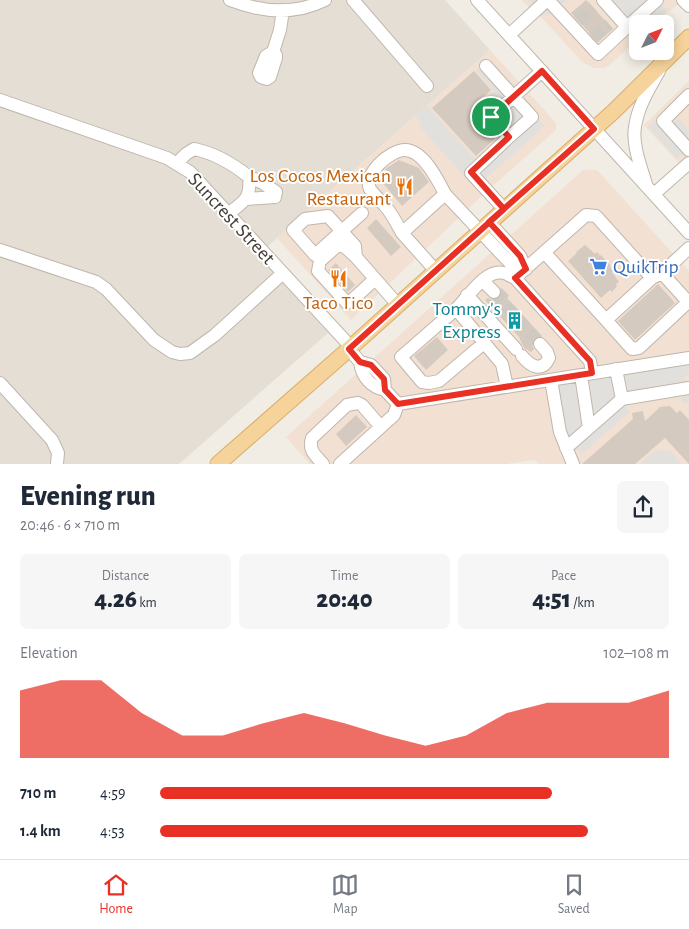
<!DOCTYPE html>
<meta charset="utf-8">
<style>
body{margin:0;font-family:"Alegreya Sans",sans-serif;background:#f6f6f7;color:#1f2937;height:100vh;display:flex;flex-direction:column;font-size:19px;white-space:nowrap}
*{box-sizing:border-box;margin:0}
p{font-size:16px;color:#747a83}
.icon{flex:none;width:28px;height:28px;fill:none;stroke:currentColor;stroke-width:2;stroke-linecap:round;stroke-linejoin:round}
.map{position:relative;height:464px;overflow:hidden}
.details{display:flex;flex-direction:column;background:#fff;flex:1}
.details>*{flex:none}
.needle{width:32px;rotate:48deg}
.fabs{position:absolute;left:629px;top:15px;display:grid;gap:10px}
.fabs a{display:grid;place-items:center;width:45px;height:45px;border-radius:8px;background:#fff;box-shadow:0 2px 12px #0003;font-size:25px}
.pin{position:absolute;display:grid;place-items:center;width:42px;height:42px;color:#fff;margin:-21px;border:2px solid #fff;border-radius:50%;box-shadow:0 1px 5px #0007}
.round{display:grid;place-items:center;flex:none;width:52px;height:52px;border-radius:8px;background:#f6f6f7}
.summary{display:flex;align-items:center;justify-content:space-between;height:85px;padding:0 20px}
h1{font-size:28px;font-weight:800;line-height:38px}
.figures{display:grid;grid-template-columns:repeat(3,1fr);gap:8px;height:85px;padding:5px 20px}
.figures div{display:grid;align-content:center;border-radius:8px;background:#f6f6f7;text-align:center}
.figures b{font-size:25px;font-weight:800}
.figures small{font-size:14px;font-weight:400}
.figures p{font-size:14px}
.chart{height:140px;padding:10px 20px}
.chart p{display:flex;justify-content:space-between}
.chart svg{width:100%;height:90px;margin-top:5px;fill:#e83025;opacity:.7}
ul{padding:0 20px;list-style:none;font-size:16px}
li{display:grid;grid-template-columns:80px 60px 1fr;align-items:center;height:38px}
li i{height:12px;border-radius:6px;background:#e83025}
.tab-bar{display:flex;justify-content:space-around;align-items:center;height:70px;border-top:1px solid #e0e1e3;background:#fff;font-size:14px;color:#747a83}
.tab-bar a{display:grid;justify-items:center;gap:2px}
.tab-bar .current{color:#e83025}
.map>svg:first-child{display:block}
.residential{fill:#e5ded4}
.commercial{fill:#f2e1d2}
.parking{fill:#e2e0dd}
.building{fill:#d5cabf}
.lines{fill:none;stroke-linecap:round;stroke-linejoin:round}
.minor-tunnel{stroke:#cecac2;stroke-width:12;stroke-dasharray:12 6;stroke-linecap:butt}
.minor-casing{stroke:#bfb6ac;stroke-width:14}
.major-casing{stroke:#d9ae6b;stroke-width:17}
.minor{stroke:#fff;stroke-width:12}
.major{stroke:#f6d39a;stroke-width:15}
.route-casing{stroke:#fff;stroke-width:10}
.route{stroke:#e83025;stroke-width:6}
.labels{text-anchor:middle;stroke-width:4;stroke-linejoin:round;paint-order:stroke}
.food-label{font-size:20px;fill:#c56008;stroke:#fff;text-anchor:end}
.street-label{font-size:20px;fill:#433c35;stroke:#fff}
.shop-label{font-size:20px;fill:#366cbe;stroke:#fff;text-anchor:start}
.culture-label{font-size:20px;fill:#0d838f;stroke:#fff;text-anchor:end}
</style>
<div class="map">
<svg width="689" height="464" viewBox="0 0 689 464">
<rect width="100%" height="100%" fill="#f1ede5"/>
<path class="residential" d="M0,0h445l45,50 -232,205 70,78 -149,131h-179z"/>
<path class="commercial" d="M521,0h163l-31,24h-15l-1,15 -27,26 -6,3h-10l-11,-5 -42,-46z
M490,50l66,73v7l-69,61 -136,129 -74,-82z
M689,81v93l-45,-49z
M583,170h14l92,101v193h-150l-4,-4 -28,4h-197l-24,-27z"/>
<path class="parking" d="M528,0h39l-15,14 -8,1 -3,2 -13,-10 4,-4z
M613,0h53l-5,4 6,7 -17,13h-12l-1,3z
M486,62l59,64 -70,62 -57,-63 3,-3 -6,-6 12,-10 48,53 25,-22 -22,-25 -1,-5 17,-16 -18,-20z
M663,112l10,11 5,-5 11,12v24l-4,3 -3,-3 -5,5 -29,-32z
M689,352v23h-4l1,6h3v22h-7l-1,-8 -56,10 5,7 -48,42 -4,-4h-3l-8,-17 -11,-59z
M655,450l15,1 11,13h-41z"/>
<path class="building" d="M586,0l27,29 -15,13 -27,-29z
M474,71l17,19 -18,16 1,10 21,23 -19,17 -44,-48z
M399,160l20,8 10,14 -27,24 -20,-24 8,-7 -5,-6z
M376,219l25,28 -10,9 -24,-28z
M585,245l10,9 2,-2 3,4 1,-1 10,11 -1,1 3,4 -1,1 7,10 -3,2 1,2 -5,6 -2,-2 -9,8 -33,-37 9,-8 -1,-1z
M336,263l19,22 -7,7 -20,-22z
M658,284l17,19 -40,37 -17,-19z
M500,287l7,6 2,3 -2,2 35,38 -8,2 -2,7 2,4 -3,3 -7,-4 -5,-11 -34,-37 3,-2 4,2 7,-2 3,-4z
M437,337l11,13 -22,20 -12,-14z
M670,406l7,7 3,-3 9,10v44l-24,-26 -30,26h-53l51,-45 -1,-6 11,-2 2,10 15,-14z
M356,415l11,12 -21,19 -10,-12z"/>
<g class="lines">
<path class="minor-tunnel" d="M578,21l15,-14
M593,38l16,-14
M494,292l46,52"/>
<defs>
<path id="minor" d="M230,0c31,12 63,16 95,0
M353,0l74,86
M477,0l212,233
M548,0l50,54 29,-27
M603,0l24,27 30,-27
M683,0l6,6
M509,35l38,-35
M273,52l-7,4 -7,17 2,4 6,2 3,-2 6,-19v-3l-3,-3 7,-22 3,-20
M486,66l46,51 -23,20
M689,95l-26,26 26,29
M0,100l167,58 23,14 161,175
M177,163l9,-9 8,-5c20,4 39,15 55,28 2,21 -4,24 -20,36
M646,184c-5,-17 -14,-39 -11,-57 3,-21 14,-38 24,-56
M654,194l35,-31
M247,199l28,-2 1,-5 -13,-9 -14,-6
M504,209l-33,-36 38,-36 -18,-20 51,-46
M362,213l-47,42 -22,-25 12,-11 23,-3 27,30 1,11 42,48
M489,222l31,34 6,13
M402,233c-5,-9 -10,-19 -16,-26 -5,-6 -12,-12 -16,-18 -7,-15 20,-39 35,-39 18,0 33,30 40,44
M689,248l-27,25 27,30
M0,250l96,32 10,7 48,51 18,12 8,2 10,-1 25,-18 68,-62
M544,252l62,68 46,-42
M356,257l-11,-10 -7,-2 -18,16 -2,10 29,32 3,-1 25,-23
M436,271l-34,-38 43,-39 66,70 15,5
M483,281l11,11
M467,295l49,54
M456,309l-55,48 21,25 7,1 10,-2 45,-38
M606,320l26,29 7,-1 49,-46
M349,349l11,13 11,3 13,14 1,11 13,14 291,-46
M522,356c8,10 20,17 27,2l-2,-6 -7,-8
M360,362c2,15 11,25 25,28
M616,369l6,30
M592,373l-2,-12 -75,-83 71,-63 10,1 56,62 10,-5
M581,375l8,53
M551,380l9,52 13,32
M0,383l52,57 6,13 -1,11
M507,387l-5,-23 -46,-55c12,-11 29,-41 48,-36 4,1 8,4 11,5
M566,448l56,-49 67,-11
M323,464c-8,-9 -15,-14 -11,-26l35,-33 11,-2 4,2 19,22
M340,464l54,-49 4,-11"/>
<path id="major" d="M218,464l131,-115 264,-237 76,-75"/>
</defs>
<use href="#minor" class="minor-casing"/>
<use href="#major" class="major-casing"/>
<use href="#minor" class="minor"/>
<use href="#major" class="major"/>
</g>
<g class="lines">
<defs>
<path id="route" d="M491,117l18,20 -38,35 33,37 -155,140 11,13 11,3 13,14 1,11 13,14 194,-31 -2,-12 -75,-83 11,-9 -6,-13 -31,-34 105,-93 -52,-58 -51,46"/>
</defs>
<use href="#route" class="route-casing"/>
<use href="#route" class="route"/>
</g>
<defs>
<symbol id="restaurant-bare" viewBox="-9 -9 18 18"><path d="M-5-6h1v4h1v-4h1v4h1v-4h1v5L-1.5 .5V6h-2V.5L-5-1ZM5-6V6H3V1.5H1.5Q1.5-4 5-6Z" fill="#e8710a" stroke="#fff" stroke-width="2.5" paint-order="stroke"/></symbol>
<symbol id="supermarket-bare" viewBox="-9 -9 18 18"><path d="M-6-5.5h2.5l.6 2H6L4.5 2H-2.5L-4.4-4H-6ZM-1.5 3.2a1.3 1.3 0 1 0 .1 0ZM3 3.2a1.3 1.3 0 1 0 .1 0Z" fill="#3f7fe0" stroke="#fff" stroke-width="2.5" paint-order="stroke"/></symbol>
<symbol id="building-bare" viewBox="-9 -9 18 18"><path d="M-4-6H4V6H1V3H-1V6H-4ZM-2.5-4.3h1.7v1.8h-1.7ZM.8-4.3h1.7v1.8H.8ZM-2.5-1h1.7V.8h-1.7ZM.8-1h1.7V.8H.8Z" fill="#0f9aa8" stroke="#fff" stroke-width="2.5" paint-order="stroke"/></symbol>
</defs>
<g fill-rule="evenodd">
<use href="#restaurant-bare" x="392" y="174" width="25" height="25"/>
<use href="#supermarket-bare" x="586" y="254" width="25" height="25"/>
<use href="#restaurant-bare" x="326" y="266" width="25" height="25"/>
<use href="#building-bare" x="502" y="308" width="25" height="25"/>
</g>
<g class="labels">
<g class="food-label">
<text x="391" y="182">Los Cocos Mexican<tspan x="391" dy="23">Restaurant</tspan></text>
<text x="338" y="309" text-anchor="middle">Taco Tico</text>
</g>
<g class="street-label">
<text transform="translate(232 218) rotate(47)" y="7">Suncrest Street</text>
</g>
<g class="shop-label">
<text x="613" y="273">QuikTrip</text>
</g>
<g class="culture-label">
<text x="501" y="315">Tommy's<tspan x="501" dy="23">Express</tspan></text>
</g>
</g>
</svg>
<div class="fabs">
<a><svg class="needle" viewBox="-14 -14 28 28"><path d="M0-13l5 13h-10z" fill="#e53935"/><path d="M0 13l5-13h-10z" fill="#747a83"/></svg></a>
</div>
<div class="pin" style="left:491px;top:117px;background:#1e9e55"><svg class="icon" aria-label="arrive" viewBox="0 0 24 24"><path d="M6 21V4h12l-3 4 3 4H6"/></svg></div>
</div>
<section class="details">
<div class="summary"><div><h1>Evening run</h1><p>20:46 · 6 × 710 m</p></div><a class="round"><svg class="icon" aria-label="share" viewBox="0 0 24 24"><path d="M12 15V3M7 8l5-5 5 5M5 13v7h14v-7"/></svg></a></div>
<div class="figures">
<div><p>Distance</p><b>4.26<small> km</small></b></div>
<div><p>Time</p><b>20:40</b></div>
<div><p>Pace</p><b>4:51<small> /km</small></b></div>
</div>
<div class="chart"><p><span>Elevation</span>102–108 m</p>
<svg viewBox="0 0 160 44" preserveAspectRatio="none"><path d="M0 44V11L10 6L20 6L30 22L40 33L50 33L60 27L70 22L80 27L90 33L100 38L110 33L120 22L130 17L140 17L150 17L160 11V44z"/></svg>
</div>
<ul>
<li><b>710 m</b>4:59<i style="width:77%"></i></li>
<li><b>1.4 km</b>4:53<i style="width:84%"></i></li>
</ul>
</section>
<nav class="tab-bar">
<a class="current"><svg class="icon" aria-label="home" viewBox="0 0 24 24"><path d="M3 11l9-7 9 7M6 9v11h12V9"/></svg>Home</a>
<a><svg class="icon" aria-label="map" viewBox="0 0 24 24"><path d="M3 6l6-2 6 2 6-2v14l-6 2-6-2-6 2zM9 4v14M15 6v14"/></svg>Map</a>
<a><svg class="icon" aria-label="saved" viewBox="0 0 24 24"><path d="M7 4h10v16l-5-4-5 4z"/></svg>Saved</a>
</nav>
